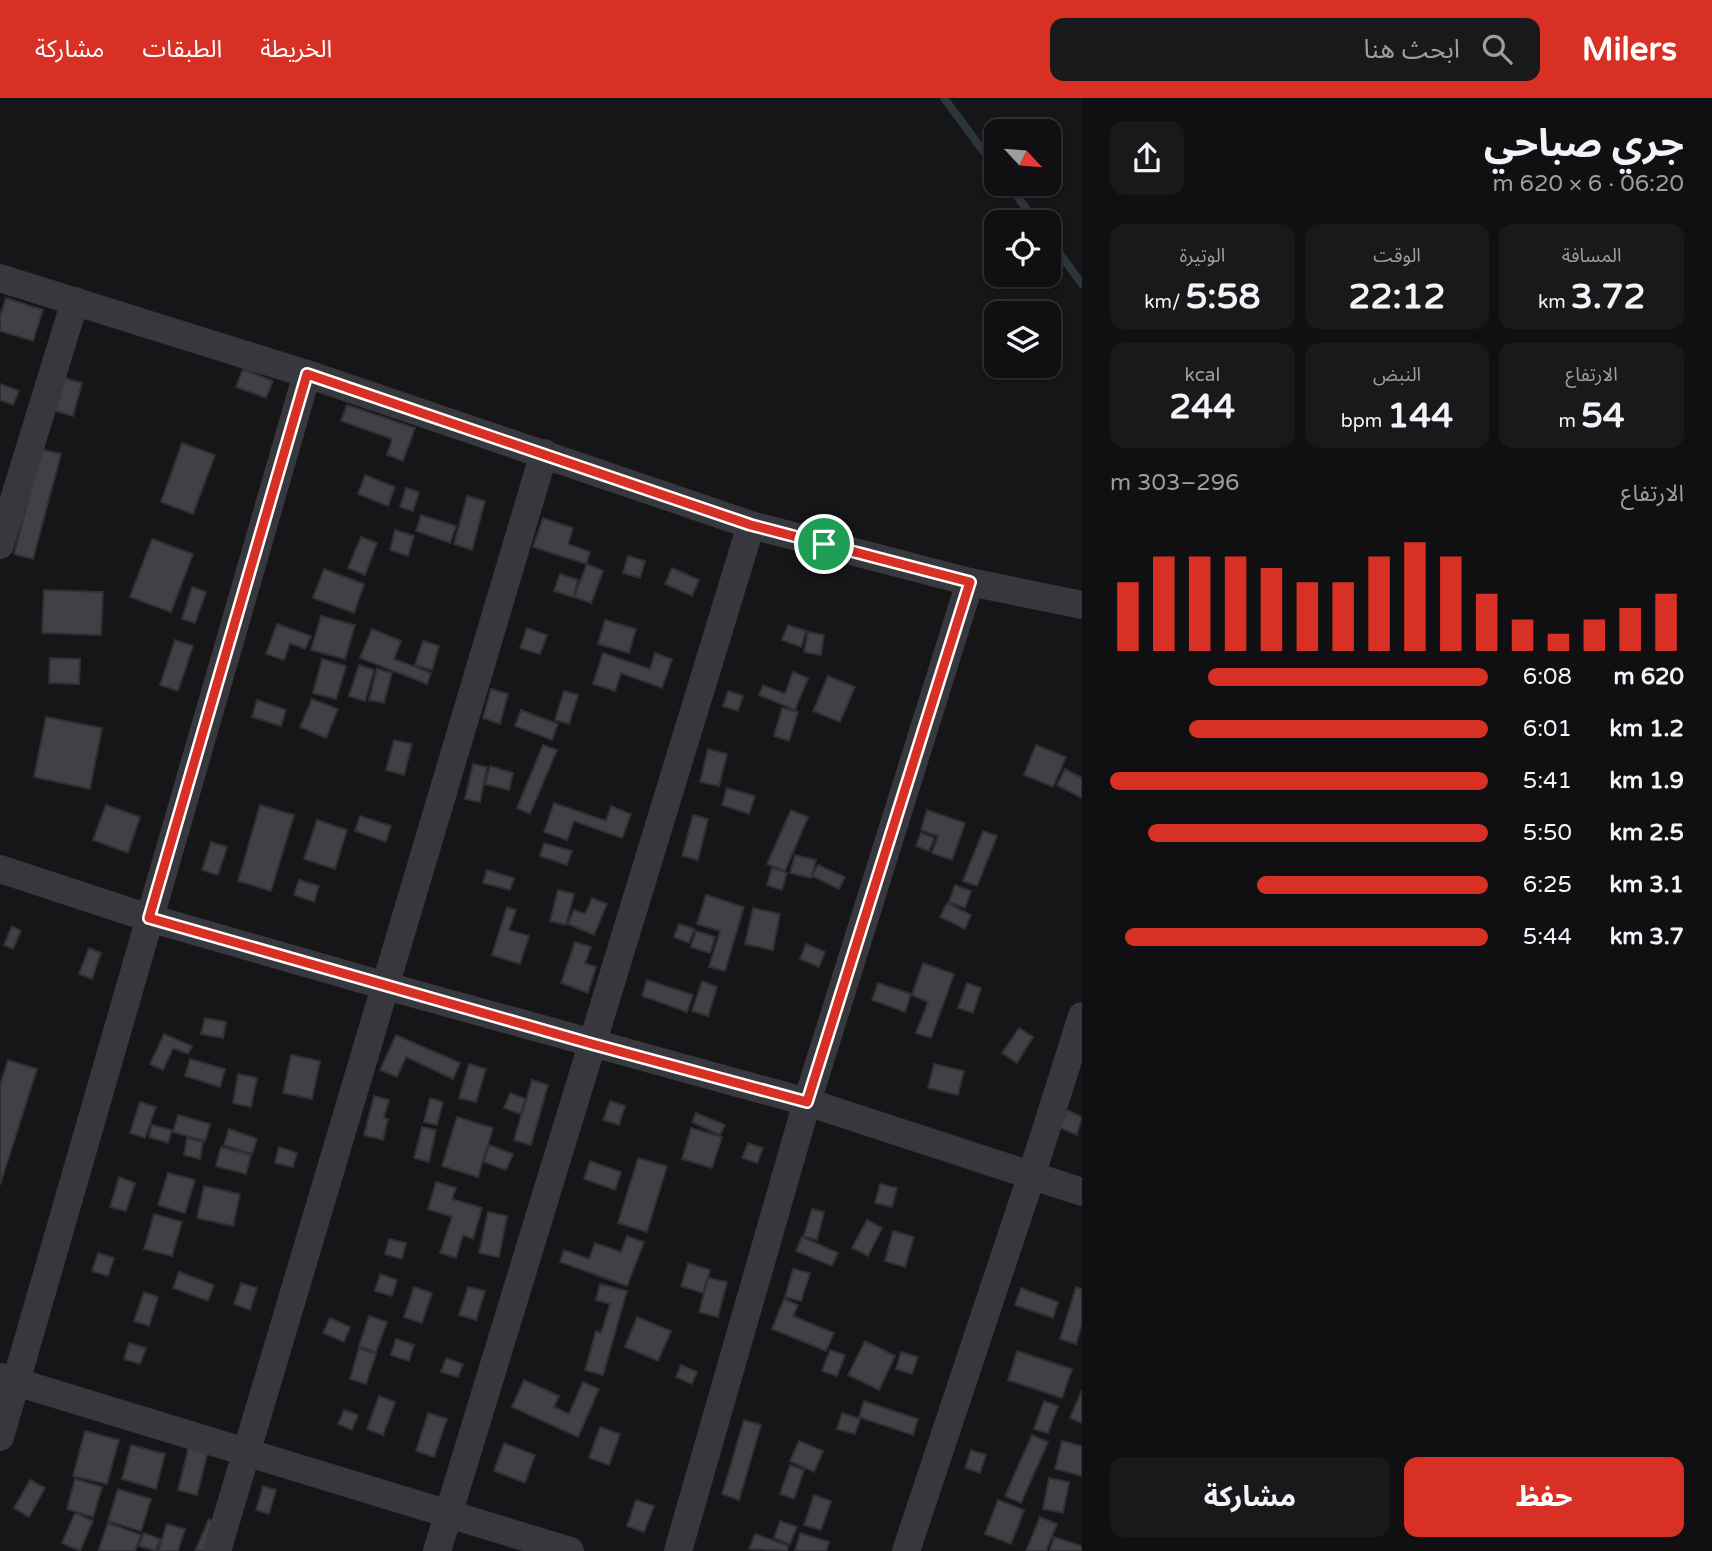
<!DOCTYPE html>
<html lang="ar">
<meta charset="utf-8">
<style>
body{margin:0;font-family:"Varela Round","Noto Sans Arabic",sans-serif;background:#19191b;color:#f1f3f6;direction:rtl;height:100vh;display:flex;flex-direction:column;font-size:26px;white-space:nowrap}
*{box-sizing:border-box;margin:0}
p{font-size:23px;color:#9c9d9f}
.icon{flex:none;width:38px;height:38px;fill:none;stroke:currentColor;stroke-width:2;stroke-linecap:round;stroke-linejoin:round}
.map{position:relative;flex:1;overflow:hidden;direction:ltr}
.drawer{display:flex;flex-direction:column;background:#101012;width:630px}
.drawer>*{flex:none}
.needle{width:46px;rotate:116deg}
.buttons{position:absolute;left:984px;top:21px;display:grid;gap:14px}
.buttons a{display:grid;place-items:center;width:77px;height:77px;border-radius:14px;background:#101012;box-shadow:0 2px 5px #0004,0 0 0 2px #303032;font-size:35px}
.pin{position:absolute;display:grid;place-items:center;width:60px;height:60px;color:#fff;margin:-30px;border:4px solid #fff;border-radius:50%;box-shadow:0 2px 7px #0007}
.round{display:grid;place-items:center;flex:none;width:74px;height:74px;border-radius:14px;background:#19191b}
.overview{display:flex;align-items:center;justify-content:space-between;height:119px;padding:0 28px}
h1{font-size:38px;font-weight:700;line-height:52px}
.figures{display:grid;grid-template-columns:repeat(3,1fr);gap:10px;height:119px;padding:7px 28px}
.figures div{display:grid;align-content:center;border-radius:14px;background:#19191b;text-align:center}
.figures b{font-size:35px;font-weight:700}
.figures small{font-size:19px;font-weight:400}
.figures p{font-size:19px}
.chart{height:196px;padding:14px 28px}
.chart p{display:flex;justify-content:space-between}
.chart svg{width:100%;height:126px;margin-top:7px;stroke:#d93025;stroke-width:6}
.button{display:flex;gap:14px;margin-top:auto;padding:14px 28px}
.button a{flex:1;height:80px;border-radius:14px;background:#d93025;color:#fff;font-size:28px;font-weight:700;line-height:80px;text-align:center}
.button a+a{background:#19191b;color:#f1f3f6}
ul{padding:0 28px;list-style:none;font-size:23px}
li{display:grid;grid-template-columns:112px 84px 1fr;align-items:center;height:52px}
li i{height:18px;border-radius:9px;background:#d93025}
header{display:flex;align-items:center;gap:42px;box-sizing:border-box;height:98px;padding:0 35px;background:#d93025;color:#fff}
header strong{font-size:33px}
nav{display:flex;gap:38px;margin-inline-start:auto;font-size:24px}
.search{width:490px;height:63px;background:#19191b;display:flex;align-items:center;gap:18px;box-sizing:border-box;padding:0 24px;border-radius:14px;color:#9c9d9f;font-size:26px}
main{display:flex;flex:1;min-height:0}
.map>svg:first-child{display:block}
.lines{fill:none;stroke-linecap:round;stroke-linejoin:round}
.stream{stroke:#2c353c;stroke-width:8}
.building{fill:#404145;stroke:#303034;stroke-width:2}
.minor{stroke:#37383d;stroke-width:28}
.route-casing{stroke:#fff;stroke-width:14}
.route{stroke:#d93025;stroke-width:9}
</style>
<header>
<strong>Milers</strong>
<div class="search"><svg class="icon" aria-label="search" viewBox="0 0 24 24"><circle cx="10" cy="10" r="6"/><path d="M15 15l6 6"/></svg>ابحث هنا</div>
<nav><a>الخريطة</a><a>الطبقات</a><a>مشاركة</a></nav>
</header>
<main>
<section class="drawer">
<div class="overview"><div><h1>جري صباحي</h1><p>06:20 · 6 × 620 m</p></div><a class="round"><svg class="icon" aria-label="share" viewBox="0 0 24 24"><path d="M12 15V3M7 8l5-5 5 5M5 13v7h14v-7"/></svg></a></div>
<div class="figures">
<div><p>المسافة</p><b>3.72<small> km</small></b></div>
<div><p>الوقت</p><b>22:12</b></div>
<div><p>الوتيرة</p><b>5:58<small> /km</small></b></div>
</div>
<div class="figures">
<div><p>الارتفاع</p><b>54<small> m</small></b></div>
<div><p>النبض</p><b>144<small> bpm</small></b></div>
<div><p>kcal</p><b>244</b></div>
</div>
<div class="chart"><p><span>الارتفاع</span>296–303 m</p>
<svg viewBox="0 0 160 44" preserveAspectRatio="none"><path d="M5 44V20M15 44V11M25 44V11M35 44V11M45 44V15M55 44V20M65 44V20M75 44V11M85 44V6M95 44V11M105 44V24M115 44V33M125 44V38M135 44V33M145 44V29M155 44V24"/></svg>
</div>
<ul>
<li><b>620 m</b>6:08<i style="width:74%"></i></li>
<li><b>1.2 km</b>6:01<i style="width:79%"></i></li>
<li><b>1.9 km</b>5:41<i style="width:100%"></i></li>
<li><b>2.5 km</b>5:50<i style="width:90%"></i></li>
<li><b>3.1 km</b>6:25<i style="width:61%"></i></li>
<li><b>3.7 km</b>5:44<i style="width:96%"></i></li>
</ul>
<div class="button"><a>حفظ</a><a>مشاركة</a></div>
</section>
<div class="map">
<svg width="1082" height="1453" viewBox="0 0 1082 1453">
<rect width="100%" height="100%" fill="#161618"/>
<g class="lines">
<path class="stream" d="M944,0l52,70
M1008,86l28,38
M1048,140l34,46"/>
</g>
<path class="building" d="M6,200l37,12 -10,31 -33,-10v-15z
M243,271l30,12 -7,17 -30,-11z
M65,280l17,5 -9,33 -18,-5z
M0,286l19,7 -6,14 -13,-5z
M347,307l68,23 -12,33 -16,-6 5,-16 -51,-18z
M182,345l33,12 -22,59 -32,-12z
M41,351l20,5 -28,105 -19,-5z
M365,377l30,12 -7,19 -30,-12z
M406,390l13,4 -6,19 -13,-4z
M467,398l18,5 -13,49 -18,-6z
M421,417l35,11 -6,17 -34,-12z
M543,420l30,10 -5,16 22,8 -4,12 -53,-17z
M395,432l19,6 -6,20 -18,-6z
M361,439l16,6 -12,32 -17,-7z
M152,441l41,15 -22,58 -41,-15z
M628,458l17,5 -5,17 -17,-5z
M587,466l16,7 -12,32 -17,-6z
M672,470l27,12 -7,16 -27,-12z
M324,471l40,15 -10,29 -41,-15z
M560,476l18,6 -5,17 -19,-6z
M192,489l14,5 -11,31 -13,-4z
M44,492l59,2 -2,43 -59,-2z
M321,518l34,9 -10,34 -34,-9z
M605,522l31,9 -7,24 -31,-9z
M277,526l34,12 -6,13 -15,-6 -6,17 -18,-6z
M788,527l18,6 -5,16 -19,-7z
M527,530l20,7 -7,19 -20,-6z
M372,531l29,12 -7,18 37,14 -4,11 -67,-26z
M808,534l16,3 -3,20 -17,-3z
M175,542l18,6 -15,45 -18,-6z
M423,543l16,5 -7,24 -17,-5z
M603,555l47,16 5,-16 17,6 -10,29 -41,-15 -6,18 -22,-7z
M50,560l30,1 -1,25 -30,-1z
M322,561l24,7 -10,33 -23,-6z
M359,567l15,5 -9,31 -16,-5z
M377,571l15,4 -8,30 -15,-3z
M793,574l15,6 -13,32 -36,-15 4,-10 22,9z
M828,578l27,11 -15,35 -27,-11z
M491,591l17,5 -8,30 -17,-6z
M564,593l14,4 -9,29 -14,-4z
M728,593l15,5 -5,15 -15,-5z
M312,601l26,10 -12,29 -26,-11z
M257,602l29,10 -5,16 -29,-9z
M782,610l16,4 -9,29 -15,-5z
M521,612l37,14 -6,16 -37,-14z
M46,619l56,11 -12,61 -56,-12z
M394,642l18,4 -8,31 -18,-5z
M543,647l14,5 -27,64 -13,-6z
M1036,647l30,12 -13,30 -29,-12z
M708,651l19,5 -8,32 -19,-4z
M473,666l14,3 -7,35 -15,-3z
M490,668l23,7 -4,17 -24,-6z
M1065,671l17,9v20l-25,-13z
M727,690l28,8 -6,18 -27,-9z
M554,705l52,18 5,-15 20,8 -9,24 -48,-17 -7,19 -23,-8z
M106,707l34,12 -12,36 -35,-13z
M260,707l34,10 -23,76 -33,-10z
M791,712l17,7 -23,54 -18,-7z
M927,712l38,13 -13,37 -20,-7 6,-17 -17,-6z
M693,717l15,4 -10,41 -16,-4z
M360,718l31,10 -5,16 -31,-11z
M317,722l30,10 -12,39 -31,-10z
M983,733l14,5 -20,50 -14,-5z
M921,735l13,5 -5,13 -13,-5z
M211,744l16,5 -9,28 -16,-5z
M544,745l28,8 -5,14 -27,-9z
M795,757l21,5 -5,18 -21,-5z
M818,767l27,12 -6,12 -27,-13z
M772,770l15,5 -5,17 -15,-5z
M487,772l27,8 -4,12 -27,-7z
M299,782l20,6 -5,16 -20,-7z
M955,787l16,6 -6,17 -16,-6z
M558,792l16,4 -8,31 -16,-4z
M706,797l38,12 -19,64 -16,-4 11,-36 -23,-7z
M592,800l15,6 -13,31 -26,-11 6,-14 11,4z
M947,805l24,12 -6,14 -25,-12z
M507,809l9,3 -7,20 20,6 -9,28 -28,-9z
M753,810l27,6 -7,36 -28,-6z
M679,826l15,5 -5,14 -15,-6z
M12,828l9,5 -8,18 -9,-4z
M696,833l19,6 -5,16 -19,-6z
M575,844l16,5 -6,16 11,4 -8,26 -27,-10z
M806,846l19,8 -6,15 -19,-8z
M89,850l12,5 -9,26 -13,-5z
M923,865l31,11 -23,64 -15,-5 12,-31 -16,-7z
M647,882l46,15 -6,17 -45,-16z
M702,883l15,6 -9,29 -16,-5z
M878,885l33,11 -6,18 -33,-12z
M967,885l14,5 -8,25 -15,-5z
M205,920l21,4 -3,16 -22,-4z
M1019,930l14,9 -16,26 -15,-10z
M164,936l28,12 -4,8 -15,-6 -10,22 -13,-6z
M396,937l64,28 -7,16 -47,-22 -9,20 -17,-7z
M291,957l29,6 -8,38 -29,-6z
M190,961l35,10 -5,18 -35,-11z
M8,962l29,9 -37,116v-100z
M469,966l17,5 -10,33 -17,-4z
M934,966l30,7 -6,24 -30,-7z
M238,976l19,4 -6,29 -18,-4z
M532,982l16,5 -17,60 -17,-5z
M510,995l16,6 -6,15 -16,-6z
M374,998l15,4 -5,18 4,1 -5,21 -19,-5z
M430,1000l13,4 -6,23 -13,-3z
M610,1003l15,5 -6,19 -16,-5z
M140,1004l16,5 -11,31 -15,-5z
M1067,1012l15,7 -5,18 -17,-7z
M696,1015l29,12 -5,10 -28,-13z
M178,1017l32,9 -5,17 -32,-9z
M457,1019l36,11 -15,49 -36,-11z
M152,1027l20,5 -4,13 -19,-6z
M422,1029l14,3 -7,32 -15,-4z
M691,1030l31,9 -10,31 -30,-9z
M229,1031l28,10 -5,15 -28,-9z
M187,1040l16,4 -3,17 -16,-4z
M748,1045l15,5 -6,15 -15,-5z
M489,1047l24,9 -7,16 -22,-8z
M221,1049l30,8 -5,19 -30,-8z
M279,1049l18,6 -4,14 -18,-4z
M638,1060l29,8 -20,66 -29,-9z
M590,1063l31,11 -6,18 -31,-11z
M168,1075l27,7 -10,33 -27,-8z
M119,1079l16,6 -9,28 -16,-4z
M436,1084l20,6 -4,11 30,9 -9,31 -10,-4 -7,23 -16,-5 12,-36 -24,-8z
M880,1086l17,4 -5,19 -17,-4z
M204,1088l36,8 -7,32 -36,-8z
M812,1111l12,3 -7,28 -13,-4z
M488,1114l19,4 -8,41 -20,-4z
M154,1116l28,8 -10,34 -28,-7z
M867,1122l15,8 -14,28 -16,-8z
M893,1133l21,6 -9,30 -20,-6z
M627,1138l17,6 -17,44 -67,-24 4,-12 25,9 6,-16 26,9z
M802,1139l36,16 -6,13 -36,-15z
M389,1141l17,4 -4,16 -17,-5z
M98,1155l16,5 -6,18 -16,-5z
M688,1165l22,7 -7,23 -22,-7z
M793,1171l17,4 -9,28 -16,-4z
M179,1174l35,13 -6,16 -35,-13z
M380,1176l17,6 -5,16 -17,-5z
M708,1180l19,4 -9,35 -19,-5z
M241,1185l16,5 -7,22 -16,-6z
M600,1186l27,7 -24,84 -18,-5 11,-39 5,2 9,-29 -14,-4z
M414,1189l18,6 -10,30 -18,-6z
M468,1189l17,4 -9,29 -17,-5z
M1076,1189l6,2v35l-6,20 -16,-5z
M1021,1190l37,14 -5,16 -38,-13z
M144,1194l14,5 -9,29 -15,-5z
M784,1201l14,6 -5,11 41,17 -8,18 -54,-22z
M369,1218l18,6 -11,30 -17,-6z
M637,1219l34,14 -13,30 -33,-14z
M330,1220l20,9 -6,15 -21,-9z
M396,1241l18,6 -5,16 -18,-6z
M865,1243l30,15 -16,34 -31,-15z
M129,1245l17,5 -6,16 -16,-5z
M359,1250l17,6 -10,30 -16,-5z
M830,1252l15,5 -8,21 -15,-5z
M1017,1253l55,18 -10,29 -54,-18z
M901,1254l17,5 -6,17 -16,-5z
M446,1260l17,6 -5,13 -17,-5z
M681,1267l16,7 -5,12 -16,-7z
M524,1282l35,16 -5,11 15,7 14,-32 16,7 -21,48 -66,-30z
M1082,1292v33l-12,-5z
M379,1298l16,6 -12,33 -16,-6z
M864,1303l54,18 -5,16 -54,-18z
M1044,1303l14,5 -10,27 -14,-4z
M344,1312l14,5 -6,15 -14,-6z
M428,1315l19,6 -13,38 -18,-6z
M842,1315l18,6 -5,15 -18,-5z
M744,1322l17,5 -22,75 -17,-6z
M600,1329l20,7 -11,31 -20,-7z
M85,1333l34,9 -12,44 -34,-8z
M1032,1337l16,7 -27,61 -16,-7z
M799,1343l24,10 -9,21 -24,-11z
M1062,1343l20,5v30l-27,-7z
M504,1345l31,12 -10,28 -31,-12z
M131,1347l34,9 -9,35 -34,-10z
M189,1348l19,5 -11,44 -19,-5z
M971,1352l15,5 -6,18 -15,-5z
M790,1367l14,5 -10,29 -14,-5z
M1049,1380l20,4 -6,31 -20,-4z
M75,1381l27,8 -9,30 -26,-8z
M30,1382l15,8 -16,29 -15,-9z
M263,1388l13,4 -7,24 -13,-4z
M118,1391l33,10 -10,32 -33,-10z
M814,1397l17,6 -10,29 -17,-5z
M636,1402l18,6 -10,26 -17,-6z
M998,1402l26,10 -13,34 -26,-10z
M75,1415l18,8 -13,30 -18,-8z
M1040,1419l17,7 -11,27h-20z
M209,1421l13,6 -12,26h-15z
M780,1423l17,6 -7,17 -16,-6z
M108,1425l33,12 -6,16h-37z
M167,1426l18,5 -7,22h-20z
M144,1435l16,6 -4,12 -17,-5z
M800,1435l29,9 -3,9h-31z
M755,1436l33,12 -1,5 -38,-2z
M1054,1439l28,9v5h-32z"/>
<g class="lines">
<path class="minor" d="M0,180l307,96 444,151 219,57 112,23
M0,447l75,-244
M0,771l149,49 237,68 421,116 275,90
M0,1279l570,174
M0,1339l307,-1063
M217,1453l327,-1098
M437,1453l314,-1026
M678,1453l129,-449 163,-520
M906,1453l125,-374 51,-161"/>
</g>
<g class="lines">
<defs>
<path id="route" d="M307,276l444,151 219,57 -163,520 -215,-58 -443,-126z"/>
</defs>
<use href="#route" class="route-casing"/>
<use href="#route" class="route"/>
</g>
</svg>
<div class="buttons">
<a><svg class="needle" viewBox="-14 -14 28 28"><path d="M0-13l5 13h-10z" fill="#e53935"/><path d="M0 13l5-13h-10z" fill="#9c9d9f"/></svg></a>
<a><svg class="icon" aria-label="locate" viewBox="0 0 24 24"><circle cx="12" cy="12" r="6"/><path d="M12 2v4M12 18v4M2 12h4M18 12h4"/></svg></a>
<a><svg class="icon" aria-label="layers" viewBox="0 0 24 24"><path d="M12 4l9 5-9 5-9-5zM3 14l9 5 9-5"/></svg></a>
</div>
<div class="pin" style="left:824px;top:446px;background:#1e9e55"><svg class="icon" aria-label="arrive" viewBox="0 0 24 24"><path d="M6 21V4h12l-3 4 3 4H6"/></svg></div>
</div>
</main>
